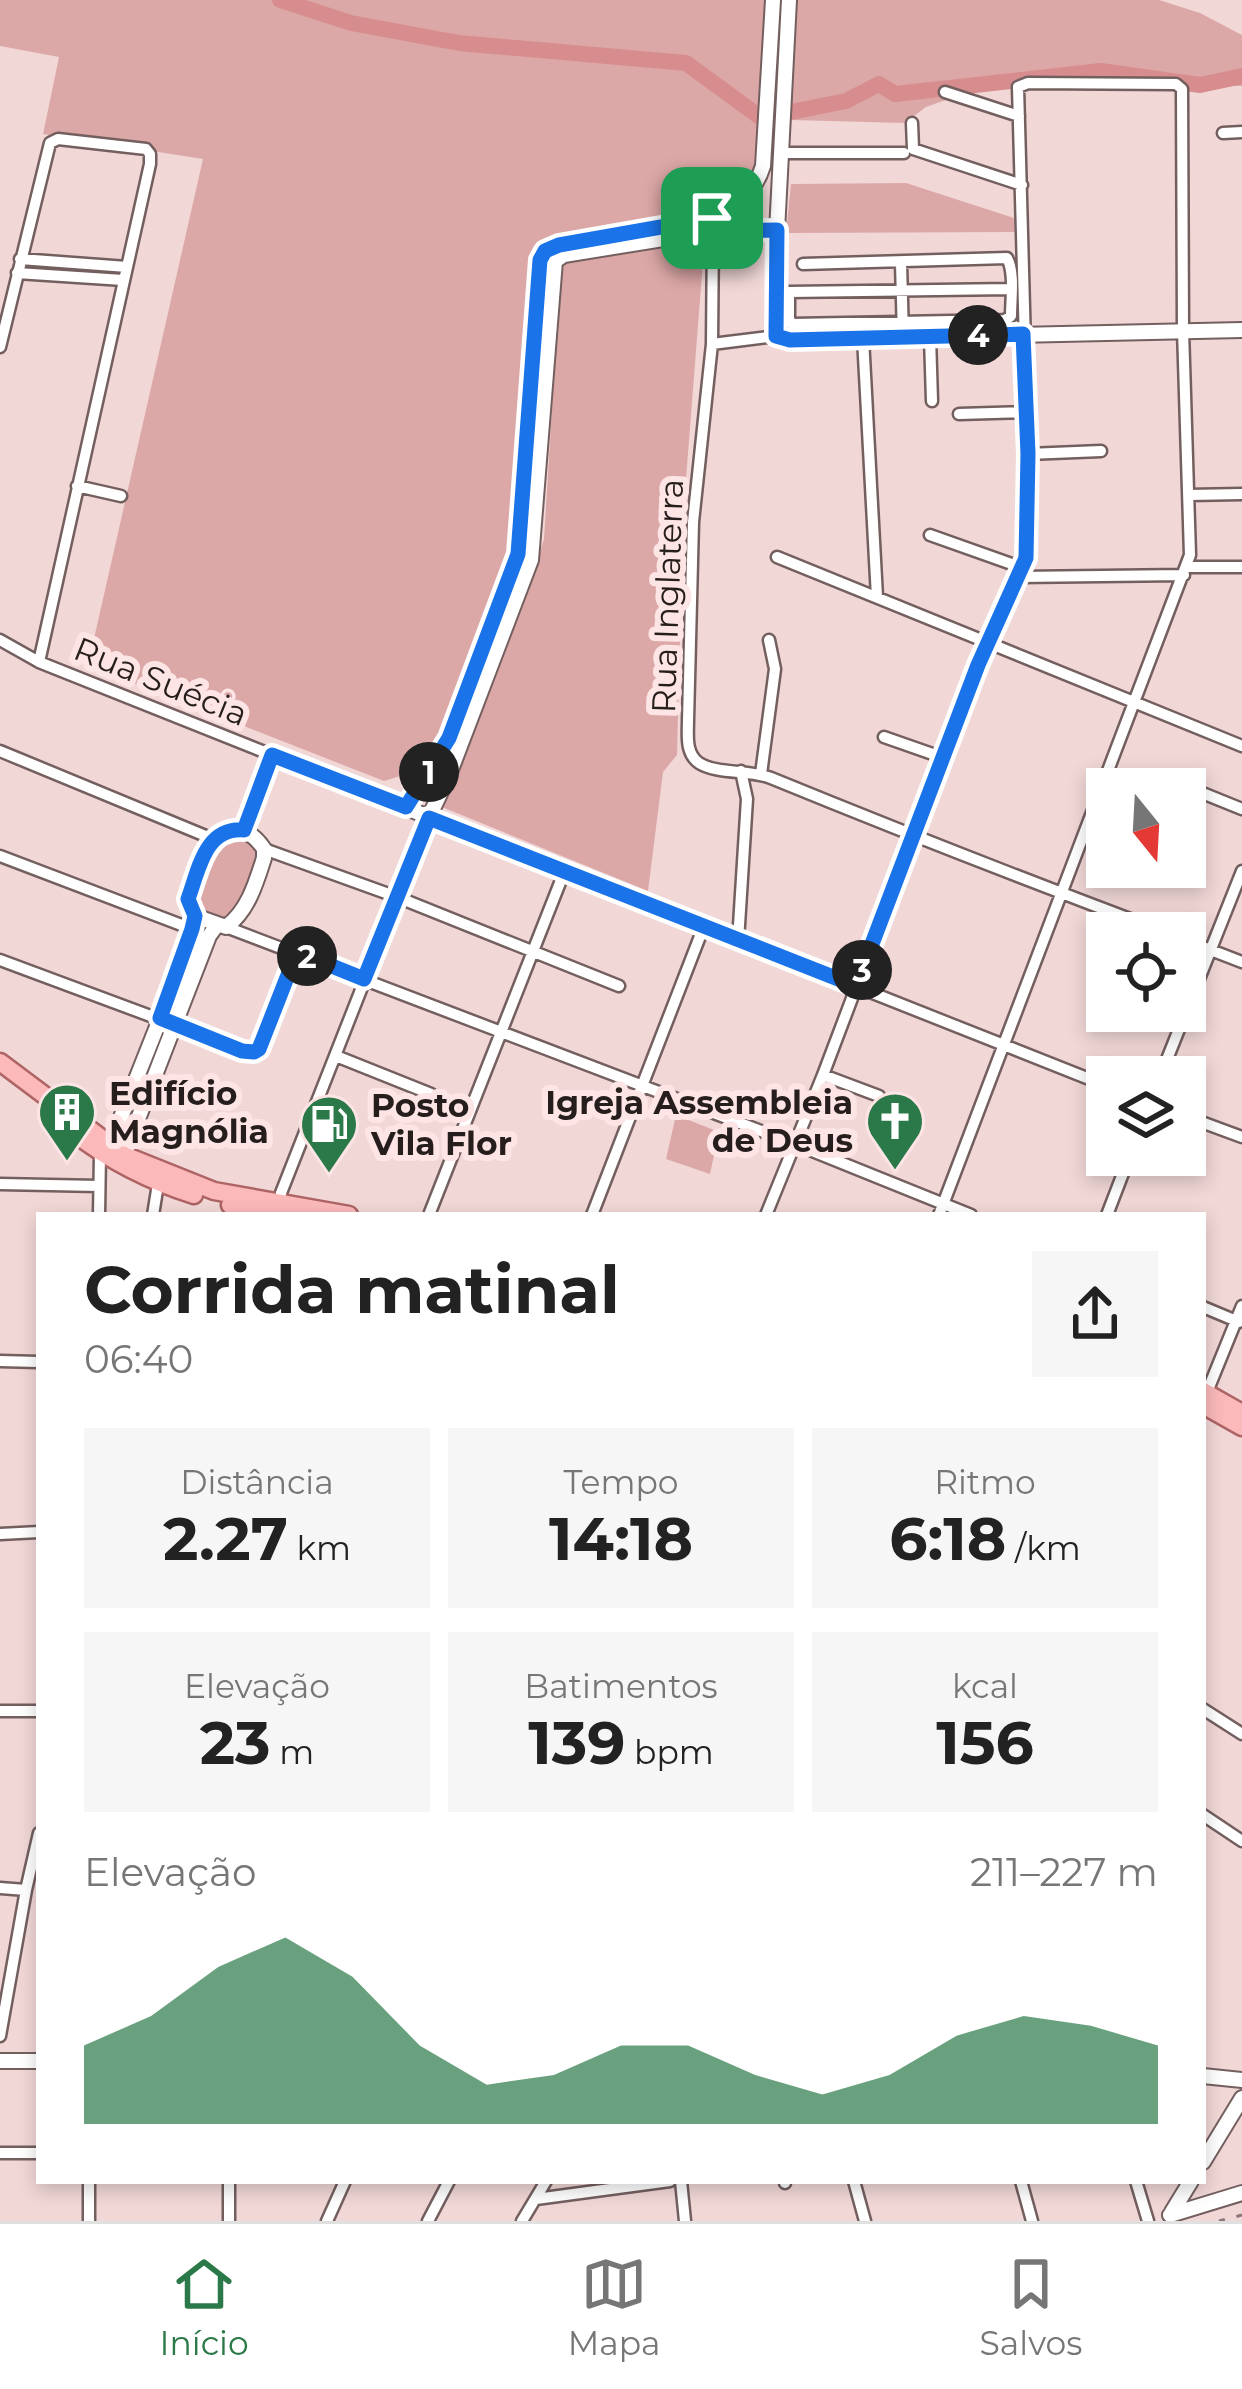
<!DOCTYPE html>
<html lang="pt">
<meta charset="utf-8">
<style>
body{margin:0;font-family:Montserrat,sans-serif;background:#f6f6f6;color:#222;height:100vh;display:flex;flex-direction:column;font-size:45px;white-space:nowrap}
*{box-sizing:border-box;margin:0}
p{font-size:39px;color:#767676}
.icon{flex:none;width:66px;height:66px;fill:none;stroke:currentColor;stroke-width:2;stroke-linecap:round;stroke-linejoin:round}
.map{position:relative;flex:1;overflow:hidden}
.details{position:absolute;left:36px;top:1212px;width:1170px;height:972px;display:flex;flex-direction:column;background:#fff;border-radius:0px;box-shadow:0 6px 18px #0003}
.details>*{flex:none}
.needle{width:78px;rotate:162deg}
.controls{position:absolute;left:1086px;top:768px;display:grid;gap:24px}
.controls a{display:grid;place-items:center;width:120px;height:120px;border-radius:0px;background:#fff;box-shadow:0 6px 18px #0003;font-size:60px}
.pin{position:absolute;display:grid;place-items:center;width:102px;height:102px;color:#fff;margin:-51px;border-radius:24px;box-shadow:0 6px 18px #0006}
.km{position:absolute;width:60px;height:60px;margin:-30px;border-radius:50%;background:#222;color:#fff;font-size:33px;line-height:60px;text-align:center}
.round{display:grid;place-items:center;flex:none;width:126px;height:126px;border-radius:0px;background:#f6f6f6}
.headline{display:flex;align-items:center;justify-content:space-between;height:204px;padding:0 48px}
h1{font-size:66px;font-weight:700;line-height:90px}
.figures{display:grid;grid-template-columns:repeat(3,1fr);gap:18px;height:204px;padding:12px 48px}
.figures div{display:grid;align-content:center;border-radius:0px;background:#f6f6f6;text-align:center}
.figures b{font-size:60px;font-weight:700}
.figures small{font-size:33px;font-weight:400}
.figures p{font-size:33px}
.chart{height:336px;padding:24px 48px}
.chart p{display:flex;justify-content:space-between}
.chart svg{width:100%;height:216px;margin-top:12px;fill:#2b7948;opacity:.7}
.dock{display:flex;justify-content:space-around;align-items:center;height:168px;border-top:3px solid #e0e0e0;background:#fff;font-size:33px;color:#767676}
.dock a{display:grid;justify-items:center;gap:6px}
.dock .on{color:#2b7948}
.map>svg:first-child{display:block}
.green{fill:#dca8a7}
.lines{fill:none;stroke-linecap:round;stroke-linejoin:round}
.river{stroke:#d78d8d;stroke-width:16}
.street-casing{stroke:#745f5f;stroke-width:15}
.secondary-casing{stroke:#745f5f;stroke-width:18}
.primary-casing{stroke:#ae6465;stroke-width:21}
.street{stroke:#fff;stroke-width:10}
.secondary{stroke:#fff;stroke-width:14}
.primary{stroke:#fbb9ba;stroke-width:16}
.rail{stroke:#897878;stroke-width:3;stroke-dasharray:6 12;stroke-linecap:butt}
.route-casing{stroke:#fff;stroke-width:24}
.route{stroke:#1a73e8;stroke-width:15}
.labels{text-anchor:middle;stroke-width:12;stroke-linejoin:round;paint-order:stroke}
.street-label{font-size:33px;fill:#261d1d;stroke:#fee5e5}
.poi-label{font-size:33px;font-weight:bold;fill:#261d1d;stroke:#fee5e5;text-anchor:start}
</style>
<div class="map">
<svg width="1242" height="2221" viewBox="0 0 1242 2221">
<rect width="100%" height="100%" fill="#f1d8d7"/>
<path class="green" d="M0,0h765l-8,169 -17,24 -29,18 -154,27 -19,9 -5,10 -20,279 -74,203 -29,34 -26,8 -296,-116 115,-506 -160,-25 16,-77 -59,-11z
M795,0h364l41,13 42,22v51l-167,-1 -101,5 -48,17 -21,16 -114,-3z
M906,183l108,35 1,14 -229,1 5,-49z
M705,236l-22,281 -6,238 -14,17 -15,119 -206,-84 85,-212 17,-56 17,-277z
M233,838l17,3 8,18 -22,56 -16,6c-41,-16 -15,-47 -3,-76z
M676,1115l43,17 -9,42 -44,-15z"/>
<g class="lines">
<path class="river" d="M280,0l71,23 108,20 227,20 74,54
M791,112l55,-11 33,-17 16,10 206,-23 99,14 42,-9"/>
<defs>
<path id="street" d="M945,92l74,24
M912,123l1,26 109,36
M1223,133l19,-1
M781,153h123
M713,228l-1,116 -19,178 -5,198c0,15 -3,33 11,43 17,11 52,7 72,15 132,54 263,105 396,155
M20,259l107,8
M901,263l2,74
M803,264l204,-6c8,14 4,41 4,58l-6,4 -213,4 -3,-5v-27l222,-3
M17,273l106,7
M930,337l2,64
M863,338l14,259
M712,344l64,-8
M0,347l50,-204 8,-4 88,10 4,5v10l-111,498
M959,414l68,-2
M1028,454l73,-3
M77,486l44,10
M1189,495l53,-1
M930,535l93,33
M777,557l465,189
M1187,567h55
M1019,577l165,-2
M0,640l39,22 233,93
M884,737l60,21
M0,751l213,88
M761,774l14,-105 -6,-29
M1180,784l62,25
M264,849l133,48 222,89
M0,856l192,73
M226,927l569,217 176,71
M1185,940l57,22
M738,941l9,-142 -6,-28
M0,960l250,93 9,-4 38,-97
M336,1056l95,38
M823,1075l56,21
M1160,1077l82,-206
M1185,1116l57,21
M0,1184l99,2
M279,1206l2,-13 148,-376 678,269
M99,1215l1,-61
M153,1215l5,-31
M429,1215l136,-345
M592,1215l112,-289
M766,1215l57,-140 155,-410 48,-107 2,-104 -10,-367 10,-4 148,1 6,5 1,241 7,225 -251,660
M1107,1215l23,-60
M1203,1307l36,15
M0,1361l39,1
M1205,1397l37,-91
M0,1534l39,-2
M1203,1709l39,25
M0,1711h39
M1203,1815l39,26
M0,1888l26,2
M0,2036l26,-146 13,-57
M0,2153h39
M229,2181v40
M681,2181l4,40
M785,2181v2
M854,2181l11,40
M1021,2181l11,40
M1136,2181l12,40
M536,2199l134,-18
M89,2221v-40
M327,2221l18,-40
M428,2221l21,-40
M522,2221l24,-40"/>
<path id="secondary" d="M789,0l-12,231 -1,105 15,4 451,-10
M406,807l43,-69 69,-184 24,-298 3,-5 14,-6 153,-27c24,-10 43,-26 51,-52l10,-166
M244,830l28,-75 157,62 20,-42 82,-215 24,-299 9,-6 149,-24h64
M110,1145l56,-141 26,-75 3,-13 -7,-17 25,-60c21,-14 37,-11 51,10v9c-8,25 -16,53 -38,69l-31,-11
M124,1155l85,-219 8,-11
M0,2061h39
M1203,2076l39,4
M1203,2162l39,-64
M1172,2212l19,-31
M1170,2215l72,-22"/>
<path id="primary" d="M0,1062l124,93 90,36 135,24
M74,1133c37,29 75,48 120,62
M230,1205l53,10
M1203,1391l39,22
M1203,1405l39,22"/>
</defs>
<use href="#street" class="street-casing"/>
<use href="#secondary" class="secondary-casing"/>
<use href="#primary" class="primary-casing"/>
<use href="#street" class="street"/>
<use href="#secondary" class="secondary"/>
<use href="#primary" class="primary"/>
<path class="rail" d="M1219,2221l23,-6"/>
</g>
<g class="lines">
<defs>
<path id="route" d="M712,218l1,13 64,-1 -1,106 14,4 233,-6 5,120 -2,104 -48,107 -122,321 -427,-168 -65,161 -67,-27 -38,97 -5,3 -12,-1 -82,-33 32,-89 3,-13 -7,-17c11,-30 17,-72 56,-69l28,-75 134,52 43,-69 69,-184 22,-294 5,-9 14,-6z"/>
</defs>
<use href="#route" class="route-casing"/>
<use href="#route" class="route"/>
</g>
<defs>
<symbol id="building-pin" viewBox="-11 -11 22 30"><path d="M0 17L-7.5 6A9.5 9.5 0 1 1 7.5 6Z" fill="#2b7948" stroke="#fee5e5"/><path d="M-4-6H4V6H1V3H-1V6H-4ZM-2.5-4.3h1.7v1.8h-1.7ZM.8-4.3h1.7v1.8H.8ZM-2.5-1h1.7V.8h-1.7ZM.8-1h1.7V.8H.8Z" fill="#fff"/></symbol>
<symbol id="church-pin" viewBox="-11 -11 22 30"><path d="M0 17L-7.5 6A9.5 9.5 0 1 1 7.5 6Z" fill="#2b7948" stroke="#fee5e5"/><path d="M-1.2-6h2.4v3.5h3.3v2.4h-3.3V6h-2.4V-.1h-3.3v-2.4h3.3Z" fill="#fff"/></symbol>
<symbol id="fuel-pin" viewBox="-11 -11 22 30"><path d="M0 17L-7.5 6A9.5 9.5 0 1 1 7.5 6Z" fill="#2b7948" stroke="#fee5e5"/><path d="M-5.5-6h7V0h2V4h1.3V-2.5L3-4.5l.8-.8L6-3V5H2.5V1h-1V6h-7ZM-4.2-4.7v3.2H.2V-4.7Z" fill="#fff"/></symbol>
</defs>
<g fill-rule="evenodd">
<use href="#building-pin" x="34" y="1079" width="66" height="90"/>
<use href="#church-pin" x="862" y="1088" width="66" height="90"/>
<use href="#fuel-pin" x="296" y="1091" width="66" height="90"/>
</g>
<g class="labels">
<g class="street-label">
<text transform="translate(667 596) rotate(-88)" y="12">Rua Inglaterra</text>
<text transform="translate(161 681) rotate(22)" y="12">Rua Suécia</text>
</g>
<g class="poi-label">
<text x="109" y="1105">Edifício<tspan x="109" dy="38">Magnólia</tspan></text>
<text x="853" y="1114" text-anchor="end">Igreja Assembleia<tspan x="853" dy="38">de Deus</tspan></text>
<text x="371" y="1117">Posto<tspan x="371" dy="38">Vila Flor</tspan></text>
</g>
</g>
</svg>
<div class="controls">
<a><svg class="needle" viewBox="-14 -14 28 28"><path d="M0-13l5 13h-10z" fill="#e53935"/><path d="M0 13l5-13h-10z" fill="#767676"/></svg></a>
<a><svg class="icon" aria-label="locate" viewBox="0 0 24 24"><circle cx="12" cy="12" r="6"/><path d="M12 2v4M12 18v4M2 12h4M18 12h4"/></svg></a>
<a><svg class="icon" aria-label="layers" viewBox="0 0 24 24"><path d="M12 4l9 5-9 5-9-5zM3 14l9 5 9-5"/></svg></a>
</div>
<div class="pin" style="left:712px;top:218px;background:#1e9e55"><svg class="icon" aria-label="arrive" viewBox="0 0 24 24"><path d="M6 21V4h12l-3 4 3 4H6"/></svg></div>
<b class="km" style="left:429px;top:772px">1</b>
<b class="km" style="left:307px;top:956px">2</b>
<b class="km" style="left:862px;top:970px">3</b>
<b class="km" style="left:978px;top:335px">4</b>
<section class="details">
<div class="headline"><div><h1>Corrida matinal</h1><p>06:40</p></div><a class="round"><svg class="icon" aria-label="share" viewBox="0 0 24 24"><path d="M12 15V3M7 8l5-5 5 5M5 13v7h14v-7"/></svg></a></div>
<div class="figures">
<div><p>Distância</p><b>2.27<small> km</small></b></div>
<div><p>Tempo</p><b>14:18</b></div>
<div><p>Ritmo</p><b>6:18<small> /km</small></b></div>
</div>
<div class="figures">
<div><p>Elevação</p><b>23<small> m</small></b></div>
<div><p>Batimentos</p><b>139<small> bpm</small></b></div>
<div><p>kcal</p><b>156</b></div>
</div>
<div class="chart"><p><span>Elevação</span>211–227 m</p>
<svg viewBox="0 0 160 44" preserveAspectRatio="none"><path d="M0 44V28L10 22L20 12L30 6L40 14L50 28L60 36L70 34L80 28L90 28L100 34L110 38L120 34L130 26L140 22L150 24L160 28V44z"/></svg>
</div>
</section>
</div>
<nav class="dock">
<a class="on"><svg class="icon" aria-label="home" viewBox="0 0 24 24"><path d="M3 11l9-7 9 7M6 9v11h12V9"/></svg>Início</a>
<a><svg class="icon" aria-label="map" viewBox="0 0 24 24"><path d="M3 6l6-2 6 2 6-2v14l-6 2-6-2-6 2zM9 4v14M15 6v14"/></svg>Mapa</a>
<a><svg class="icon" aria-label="saved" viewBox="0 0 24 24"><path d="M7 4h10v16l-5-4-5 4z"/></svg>Salvos</a>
</nav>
